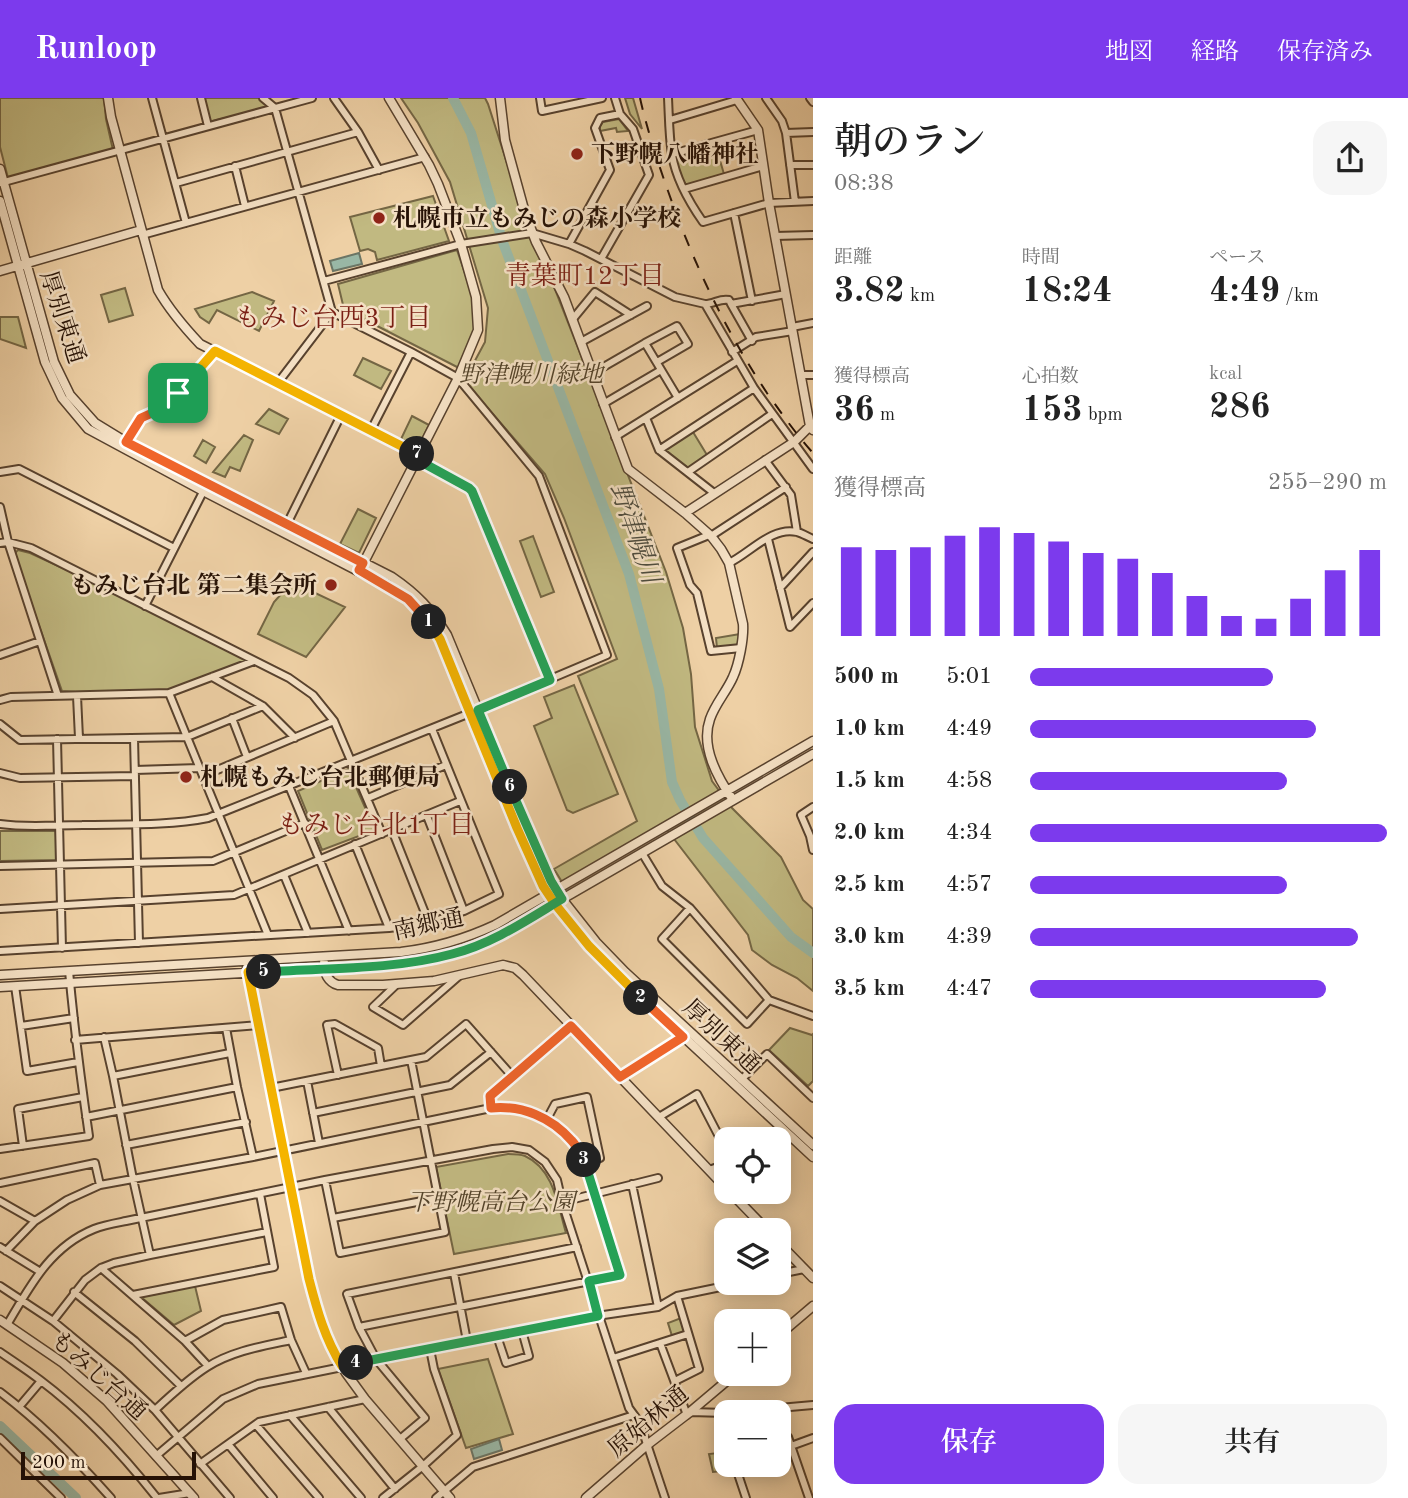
<!DOCTYPE html>
<html lang="ja">
<meta charset="utf-8">
<style>
body{margin:0;font-family:"Old Standard TT","Noto Serif JP",serif;background:#f6f6f6;color:#222;height:100vh;display:flex;flex-direction:column;font-size:26px;white-space:nowrap}
*{box-sizing:border-box;margin:0}
p{font-size:23px;color:#767676}
.icon{flex:none;width:38px;height:38px;fill:none;stroke:currentColor;stroke-width:2;stroke-linecap:round;stroke-linejoin:round}
.map{position:relative;flex:1;overflow:hidden}
.sheet{display:flex;flex-direction:column;background:#fff;width:595px}
.sheet>*{flex:none}
.controls{position:absolute;left:714px;top:1029px;display:grid;gap:14px}
.controls a{display:grid;place-items:center;width:77px;height:77px;border-radius:14px;background:#fff;box-shadow:0 4px 18px #0003;font-size:35px}
.scale{position:absolute;left:21px;bottom:18px;width:175px;box-sizing:border-box;padding-left:7px;border:4px solid #261206;border-top:0;font-size:19px;line-height:24px;white-space:nowrap;color:#261206;-webkit-text-stroke:5px #f4e0c4;paint-order:stroke}
.pin{position:absolute;display:grid;place-items:center;width:60px;height:60px;color:#fff;margin:-30px;border-radius:14px;box-shadow:0 4px 10px #0006}
.km{position:absolute;width:35px;height:35px;margin:-18px;border-radius:50%;background:#222;color:#fff;font-size:19px;line-height:35px;text-align:center}
.round{display:grid;place-items:center;flex:none;width:74px;height:74px;border-radius:21px;background:#f6f6f6}
.headline{display:flex;align-items:center;justify-content:space-between;height:119px;padding:0 21px}
h1{font-size:38px;font-weight:600;line-height:52px}
.metrics{display:grid;grid-template-columns:repeat(3,1fr);gap:10px;height:119px;padding:7px 21px}
.metrics div{display:grid;align-content:center}
.metrics b{font-size:35px;font-weight:600}
.metrics small{font-size:19px;font-weight:400}
.metrics p{font-size:19px}
.chart{height:196px;padding:14px 21px}
.chart p{display:flex;justify-content:space-between}
.chart svg{width:100%;height:126px;margin-top:7px;stroke:#7c3aed;stroke-width:6}
.cta{display:flex;gap:14px;margin-top:auto;padding:14px 21px}
.cta a{flex:1;height:80px;border-radius:21px;background:#7c3aed;color:#fff;font-size:28px;font-weight:600;line-height:80px;text-align:center}
.cta a+a{background:#f6f6f6;color:#222}
ul{padding:0 21px;list-style:none;font-size:23px}
li{display:grid;grid-template-columns:112px 84px 1fr;align-items:center;height:52px}
li i{height:18px;border-radius:9px;background:#7c3aed}
header{display:flex;align-items:center;gap:42px;box-sizing:border-box;height:98px;padding:0 35px;background:#7c3aed;color:#fff}
header strong{font-size:33px}
nav{display:flex;gap:38px;margin-inline-start:auto;font-size:24px}
main{display:flex;flex:1;min-height:0}
.map>svg:first-child{display:block}
.green{fill:#c1b981;stroke:#746644;stroke-width:2}
.water{fill:#99b7a5;stroke:#6b7565;stroke-width:2}
.lines{fill:none;stroke-linecap:round;stroke-linejoin:round}
.stream{stroke:#6b7565;stroke-width:2}
.river{stroke:#99b7a5;stroke-width:10}
.minor-casing{stroke:#58422e;stroke-width:10}
.tertiary-casing{stroke:#58422e;stroke-width:11}
.minor{stroke:#f4e0c4;stroke-width:6}
.tertiary{stroke:#f4e0c4;stroke-width:8}
.rail{stroke:#261206;stroke-width:2;stroke-dasharray:12 12;stroke-linecap:butt}
.split-1-casing{stroke:#fff;stroke-width:14}
.split-2-casing{stroke:#fff;stroke-width:14}
.split-3-casing{stroke:#fff;stroke-width:14}
.split-4-casing{stroke:#fff;stroke-width:14}
.split-5-casing{stroke:#fff;stroke-width:14}
.split-6-casing{stroke:#fff;stroke-width:14}
.split-7-casing{stroke:#fff;stroke-width:14}
.split-8-casing{stroke:#fff;stroke-width:14}
.split-1{stroke:#f0652b;stroke-width:9}
.split-2{stroke:#f5b400;stroke-width:9}
.split-3{stroke:#f0652b;stroke-width:9}
.split-4{stroke:#22a559;stroke-width:9}
.split-5{stroke:#f5b400;stroke-width:9}
.split-6{stroke:#22a559;stroke-width:9}
.split-7{stroke:#22a559;stroke-width:9}
.split-8{stroke:#f5b400;stroke-width:9}
.poi-dot{fill:#8f2418;stroke:#f4e0c4;stroke-width:2.5}
.labels{text-anchor:middle;stroke-width:5;stroke-linejoin:round;paint-order:stroke}
.poi-label{font-size:24px;font-weight:bold;fill:#261206;stroke:#f4e0c4;text-anchor:start}
.street-label{font-size:24px;fill:#261206;stroke:#f4e0c4}
.park-label{font-size:24px;font-style:italic;fill:#54442b;stroke:#f4e0c4}
.neighbourhood-label{font-size:26px;fill:#7a1f14;stroke:#f4e0c4}
.water-label{font-size:26px;font-style:italic;fill:#4e4c3e;stroke:#f4e0c4}
</style>
<header>
<strong>Runloop</strong>
<nav><a>地図</a><a>経路</a><a>保存済み</a></nav>
</header>
<main>
<div class="map">
<svg width="813" height="1400" viewBox="0 0 813 1400">
<rect width="100%" height="100%" fill="#eed0a5"/>
<filter id="stains"><feTurbulence type="fractalNoise" baseFrequency=".00286" numOctaves="4"/><feColorMatrix values="0 0 0 0 .2 0 0 0 0 .09 0 0 0 0 .02 0 0 0 .5 -.17"/></filter>
<radialGradient id="worn" r=".72"><stop offset=".6" stop-color="#630" stop-opacity="0"/><stop offset="1" stop-color="#630" stop-opacity=".3"/></radialGradient>
<path class="green" d="M0,0h104l2,21 7,31 -105,28 -8,-31z
M203,0h56l11,9 -61,15z
M401,0h84l3,6 26,81 152,387 17,56 8,46 4,53 17,54 20,27 49,49 22,43 10,9v82l-16,-13 -25,-13 -20,-15 -4,-15 -84,-109 -90,52 -12,4 -8,-13 83,-48 -59,-145 39,-17 -53,-141 -19,-44 -81,-93 21,-39 3,-34 -38,-126 -32,-59z
M625,0h8l9,31 -12,-15z
M619,21l9,12 -11,1 -1,-4 -16,3v-5l3,-4z
M716,49l8,27 -38,12 -7,-14 -4,-14z
M433,98l16,45 -72,19 -2,-8 -7,-3 -8,2 -10,-34z
M457,152l16,47 2,31 -16,40 -115,-59 -6,-25z
M125,190l8,27 -24,7 -8,-27z
M252,194l22,9 -15,30 -42,-21 -8,13 -9,-6 -5,-8z
M0,219h18l8,31 -26,-9z
M363,260l28,13 -10,18 -27,-14z
M269,311l19,10 -9,15 -23,-10z
M412,318l17,9 -11,23 -17,-9z
M693,334l14,23 -19,13 -24,-18z
M244,337l9,5 -13,31 -10,-4 -5,10 -12,-5z
M203,342l12,7 -9,16 -12,-7z
M358,411l18,9 -17,35 -19,-9z
M533,438l21,56 -13,5 -21,-56z
M18,452l12,3 87,40 133,69 -81,30 -66,2 -41,-3 -48,-137z
M292,484l53,25 -39,50 -48,-23 16,-32z
M740,536l-3,12 -20,2 -1,-10z
M574,587l44,109 -45,19 -6,-3 -33,-84 18,-8 -8,-21z
M348,671l27,61 -53,20 -24,-59z
M0,733h56l1,29 -57,1z
M790,930l22,7 1,-1v47l-5,5 -39,-36z
M508,1056c5,0 12,0 17,2 29,13 33,50 41,77l-112,21 -18,-87z
M195,1188l6,25 -27,14 -33,-28z
M681,1220l4,15 -13,3 -4,-13z
M488,1261l25,75 -47,14 -28,-79z
M726,1354v13h6l2,5 -21,2 -4,-18z"/>
<path class="water" d="M359,155l3,11 -29,7 -3,-10z
M499,1341l3,11 -28,9 -3,-10z"/>
<g class="lines">
<path class="stream" d="M450,0l3,1"/>
<path class="river" d="M453,0l18,35 31,107 127,334 30,115 13,93 8,18 23,38 88,99 22,16
M0,1328l76,72"/>
<defs>
<path id="minor" d="M152,0l34,125
M201,0l7,28
M334,0l24,34 21,38
M540,0l2,13 60,-13
M668,0c1,19 1,38 4,57 4,24 17,47 31,67l66,-19 44,-2
M766,0l16,23 4,12 9,69
M810,0l3,4
M670,22l67,-20
M786,35l27,-1
M672,56l86,-24
M790,67h23
M235,68l10,40
M0,85l312,-85
M176,85l182,-51
M684,91l79,-23
M734,115l18,88
M142,137l283,-78
M775,138l38,-1
M569,146l41,-74 -15,-42 5,-10 20,-4
M601,161l48,-84 -16,-46 -13,-15 -5,-16
M324,183l137,-37 71,-11 37,11 16,7 90,46 30,7 49,84 59,81
M705,206c9,0 15,-6 24,-4l2,4
M572,222l23,-28 36,23
M792,229l21,-4
M752,243l-21,-37 55,-10
M581,244l66,-36
M645,245l32,-17 11,18 -31,18
M732,254l24,-15 37,-6
M593,275l52,-30 33,55
M801,277h12
M277,286l55,-72
M603,306l58,-34
M646,320l13,32 55,43
M371,332l40,-78
M615,339l122,-76
M126,344l15,-24 26,-13 48,-54
M659,352l95,-62
M417,361l52,29 3,3 77,188
M765,362l26,35 6,37
M0,374l19,-3 155,79
M688,374l84,-58
M0,409l8,35 50,154
M287,426l54,-109
M709,437l-32,13 13,37 7,8 14,58 30,-3
M711,438l75,-49
M768,441l22,88 23,-24
M0,445l8,-1 23,6 258,130 24,17 21,26 48,113
M729,465c21,-10 43,-37 68,-31 5,1 11,5 16,7
M780,490l33,-36
M145,508l60,-118
M0,557l40,-14
M212,579l51,29 32,32
M169,595l99,242
M77,598l2,42
M0,602l11,-3 158,-4 85,-32
M232,620l15,39
M0,626l20,16 167,-3 76,-31
M134,640l5,205
M57,641l5,209
M135,672l64,-2
M0,675l20,5 115,-2
M203,678l131,-55
M289,688l60,145
M368,700l78,-33
M813,709l-12,8 9,21 3,14
M427,718l37,95
M0,726c28,4 54,1 82,1 42,-1 85,1 126,-7l262,-105 137,-58 -68,-179 -81,-98 -47,-26 -79,-40 -57,-204 -12,-10
M392,732l37,93
M355,746l34,84
M642,755l20,33 28,22 79,92 44,16
M0,768l213,-5 92,-38
M284,777l24,58
M690,810l-28,31 85,85 22,-24
M0,811l234,-14 226,-94
M0,853l389,-23 40,-5 35,-12 35,-17 -67,-165
M397,886l-24,23 30,18 56,-49
M15,888l12,85 51,-9
M21,928l53,-8
M226,930l11,59 16,70
M104,939l9,39 20,103 17,76
M75,942l184,-15
M338,977l-11,-50 8,-1 43,24 3,18
M113,978l117,-23
M620,979l63,-40
M741,982l26,-26 46,44
M307,983l12,62
M271,990l155,-31 40,-33 47,53
M491,1010l-1,-12 81,-70
M313,1015l137,-28 41,-33
M86,1019l151,-30
M659,1019l38,-23 29,56
M547,1021l8,-15 32,-7 13,61 -14,5
M126,1047l120,-23
M23,1048l-5,-37 65,-12
M0,1051l89,-13c-8,-55 -15,-110 -20,-165
M709,1072l17,-6
M325,1082l15,73 105,-21 -34,-172
M0,1085l95,-20 5,22
M632,1086l26,123
M0,1103l35,20
M562,1104l96,-24
M333,1120l105,-20
M0,1149l39,24
M6,1153l29,-30 32,-21 33,-15 153,-28 238,-49c40,-4 81,19 96,58 5,13 8,27 12,41 7,23 14,45 21,68l-261,52
M101,1170l84,73 23,25
M454,1175l13,68
M779,1176l25,-5
M0,1188l53,35 64,53 38,36 75,88
M74,1194l61,49 46,45
M133,1197l141,-28 -14,-73
M53,1223l32,-41 16,-12 13,-5 36,-8 117,-23
M7,1227c23,-39 43,-78 87,-96 10,-4 22,-6 32,-8l199,-41 168,-31 19,-2 17,3 16,12 12,18 5,22 67,206 11,15 25,75
M497,1238l9,27 23,-7 -7,-25
M185,1243l38,-21 58,-13 10,33 15,33
M660,1245l27,72
M0,1254c13,9 27,18 40,28 44,33 83,75 117,118
M613,1260l75,-24
M675,1283l24,-12 -22,-73
M0,1294c40,30 78,69 111,106
M19,1309l22,-26
M328,1309l67,82
M155,1312c16,-15 33,-31 52,-43 25,-16 56,-21 84,-27
M690,1314l36,1
M735,1314l78,-7
M719,1316l7,22
M290,1317l71,83
M256,1327l63,73
M788,1339l21,61
M0,1340l61,60
M400,1341l25,-21 -49,-59 -17,-32 -12,-33 230,-47
M228,1346l45,54
M791,1348l22,-8
M156,1358l67,-57 35,-15 332,-67 68,-10 19,-11 63,-13
M200,1366l59,-42 106,-23
M735,1367l11,33
M159,1400l31,-5
M383,1400l40,-32 34,-31 -23,-66 -4,-20
M436,1400l37,-31 161,-52"/>
<path id="tertiary" d="M108,0l3,19 47,173c12,21 26,37 42,54l219,111
M500,0l5,42 20,73 11,29 28,55 64,172 57,44 26,23 10,13 8,14 14,61c1,14 -4,40 -10,53 -6,14 -18,27 -23,42 -10,28 8,59 23,81
M736,0l22,32 11,73 41,223 3,4
M0,71l54,193 16,33 25,28 31,19 266,135c25,17 39,32 55,58l79,191 25,55 11,18 34,43 29,30 188,173
M0,103l45,161 17,36 26,31 115,62 184,95 21,13 19,20 13,20 77,189 26,58 12,17 34,43 28,29 196,182
M0,173l141,-41
M685,415l109,-71 16,-16
M361,470l97,-190 20,-48 -2,-33 -15,-53 -23,-60 -9,-19 -40,-67
M324,865c0,10 4,19 14,22h45l51,-4 69,-16 12,3 8,7 203,213
M247,870l62,311 10,38 6,15 10,23 11,18 19,26 85,99
M0,877l401,-23c33,-4 64,-13 94,-27l318,-184
M0,889l379,-22c42,-3 75,-10 114,-26l320,-185
M730,1094l37,38
M779,1145l34,35
M0,1222l63,43 44,38 87,97
M779,1237l34,-29
M586,1400l61,-53 43,-33 45,-38"/>
</defs>
<use href="#minor" class="minor-casing"/>
<use href="#tertiary" class="tertiary-casing"/>
<use href="#minor" class="minor"/>
<use href="#tertiary" class="tertiary"/>
<path class="rail" d="M640,0c7,31 17,62 28,93 25,71 57,139 99,202 15,21 29,41 46,60"/>
</g>
<g class="lines">
<defs>
<path id="split-1" d="M178,295l-17,16 -20,9 -15,24 237,121 -4,7 49,29 21,23"/>
<path id="split-2" d="M429,524l11,17 77,189 26,58 12,18 34,42 52,52"/>
<path id="split-3" d="M584,1062c-4,-6 -7,-14 -12,-19 -21,-24 -50,-36 -81,-33l-1,-12 81,-70 49,51 63,-40 -42,-39"/>
<path id="split-4" d="M356,1265l242,-47 -9,-35 31,-6 -36,-115"/>
<path id="split-5" d="M264,874h-16l61,307c8,31 16,60 33,87l14,-3"/>
<path id="split-6" d="M264,874c61,-4 129,-2 188,-18 40,-10 75,-34 110,-55l-11,-18 -41,-94"/>
<path id="split-7" d="M417,356l2,1 -3,4 53,29 3,3 78,189 -72,30 32,77"/>
<path id="split-8" d="M178,295l37,-42 202,103"/>
</defs>
<use href="#split-1" class="split-1-casing"/>
<use href="#split-2" class="split-2-casing"/>
<use href="#split-3" class="split-3-casing"/>
<use href="#split-4" class="split-4-casing"/>
<use href="#split-5" class="split-5-casing"/>
<use href="#split-6" class="split-6-casing"/>
<use href="#split-7" class="split-7-casing"/>
<use href="#split-8" class="split-8-casing"/>
<use href="#split-1" class="split-1"/>
<use href="#split-2" class="split-2"/>
<use href="#split-3" class="split-3"/>
<use href="#split-4" class="split-4"/>
<use href="#split-5" class="split-5"/>
<use href="#split-6" class="split-6"/>
<use href="#split-7" class="split-7"/>
<use href="#split-8" class="split-8"/>
</g>
<g class="poi-dot">
<circle cx="577" cy="56" r="7"/>
<circle cx="379" cy="120" r="7"/>
<circle cx="331" cy="487" r="7"/>
<circle cx="186" cy="679" r="7"/>
</g>
<g class="labels">
<g class="poi-label">
<text x="591" y="64">下野幌八幡神社</text>
<text x="393" y="128">札幌市立もみじの森小学校</text>
<text x="317" y="495" text-anchor="end">もみじ台北 第二集会所</text>
<text x="200" y="687">札幌もみじ台北郵便局</text>
</g>
<g class="street-label">
<text transform="translate(63 219) rotate(72)" y="8">厚別東通</text>
<text transform="translate(428 826) rotate(-12)" y="8">南郷通</text>
<text transform="translate(722 938) rotate(43)" y="8">厚別東通</text>
<text transform="translate(99 1277) rotate(42)" y="8">もみじ台通</text>
<text transform="translate(648 1323) rotate(-40)" y="8">原始林通</text>
</g>
<g class="park-label">
<text x="531" y="284">野津幌川緑地</text>
<text x="491" y="1112">下野幌高台公園</text>
</g>
<g class="neighbourhood-label">
<text x="585" y="186">青葉町12丁目</text>
<text x="333" y="228">もみじ台西3丁目</text>
<text x="376" y="735">もみじ台北1丁目</text>
</g>
<g class="water-label">
<text transform="translate(636 435) rotate(71)" y="9">野津幌川</text>
</g>
</g>
<rect width="100%" height="100%" filter="url(#stains)"/>
<rect width="100%" height="100%" fill="url(#worn)"/>
</svg>
<div class="controls">
<a><svg class="icon" aria-label="locate" viewBox="0 0 24 24"><circle cx="12" cy="12" r="6"/><path d="M12 2v4M12 18v4M2 12h4M18 12h4"/></svg></a>
<a><svg class="icon" aria-label="layers" viewBox="0 0 24 24"><path d="M12 4l9 5-9 5-9-5zM3 14l9 5 9-5"/></svg></a>
<a>+</a>
<a>−</a>
</div>
<div class="scale">200 m</div>
<div class="pin" style="left:178px;top:295px;background:#1e9e55"><svg class="icon" aria-label="arrive" viewBox="0 0 24 24"><path d="M6 21V4h12l-3 4 3 4H6"/></svg></div>
<b class="km" style="left:429px;top:524px">1</b>
<b class="km" style="left:641px;top:900px">2</b>
<b class="km" style="left:584px;top:1062px">3</b>
<b class="km" style="left:356px;top:1265px">4</b>
<b class="km" style="left:264px;top:874px">5</b>
<b class="km" style="left:510px;top:689px">6</b>
<b class="km" style="left:417px;top:356px">7</b>
</div>
<section class="sheet">
<div class="headline"><div><h1>朝のラン</h1><p>08:38</p></div><a class="round"><svg class="icon" aria-label="share" viewBox="0 0 24 24"><path d="M12 15V3M7 8l5-5 5 5M5 13v7h14v-7"/></svg></a></div>
<div class="metrics">
<div><p>距離</p><b>3.82<small> km</small></b></div>
<div><p>時間</p><b>18:24</b></div>
<div><p>ペース</p><b>4:49<small> /km</small></b></div>
</div>
<div class="metrics">
<div><p>獲得標高</p><b>36<small> m</small></b></div>
<div><p>心拍数</p><b>153<small> bpm</small></b></div>
<div><p>kcal</p><b>286</b></div>
</div>
<div class="chart"><p><span>獲得標高</span>255–290 m</p>
<svg viewBox="0 0 160 44" preserveAspectRatio="none"><path d="M5 44V13M15 44V14M25 44V13M35 44V9M45 44V6M55 44V8M65 44V11M75 44V15M85 44V17M95 44V22M105 44V30M115 44V37M125 44V38M135 44V31M145 44V21M155 44V14"/></svg>
</div>
<ul>
<li><b>500 m</b>5:01<i style="width:68%"></i></li>
<li><b>1.0 km</b>4:49<i style="width:80%"></i></li>
<li><b>1.5 km</b>4:58<i style="width:72%"></i></li>
<li><b>2.0 km</b>4:34<i style="width:100%"></i></li>
<li><b>2.5 km</b>4:57<i style="width:72%"></i></li>
<li><b>3.0 km</b>4:39<i style="width:92%"></i></li>
<li><b>3.5 km</b>4:47<i style="width:83%"></i></li>
</ul>
<div class="cta"><a>保存</a><a>共有</a></div>
</section>
</main>
